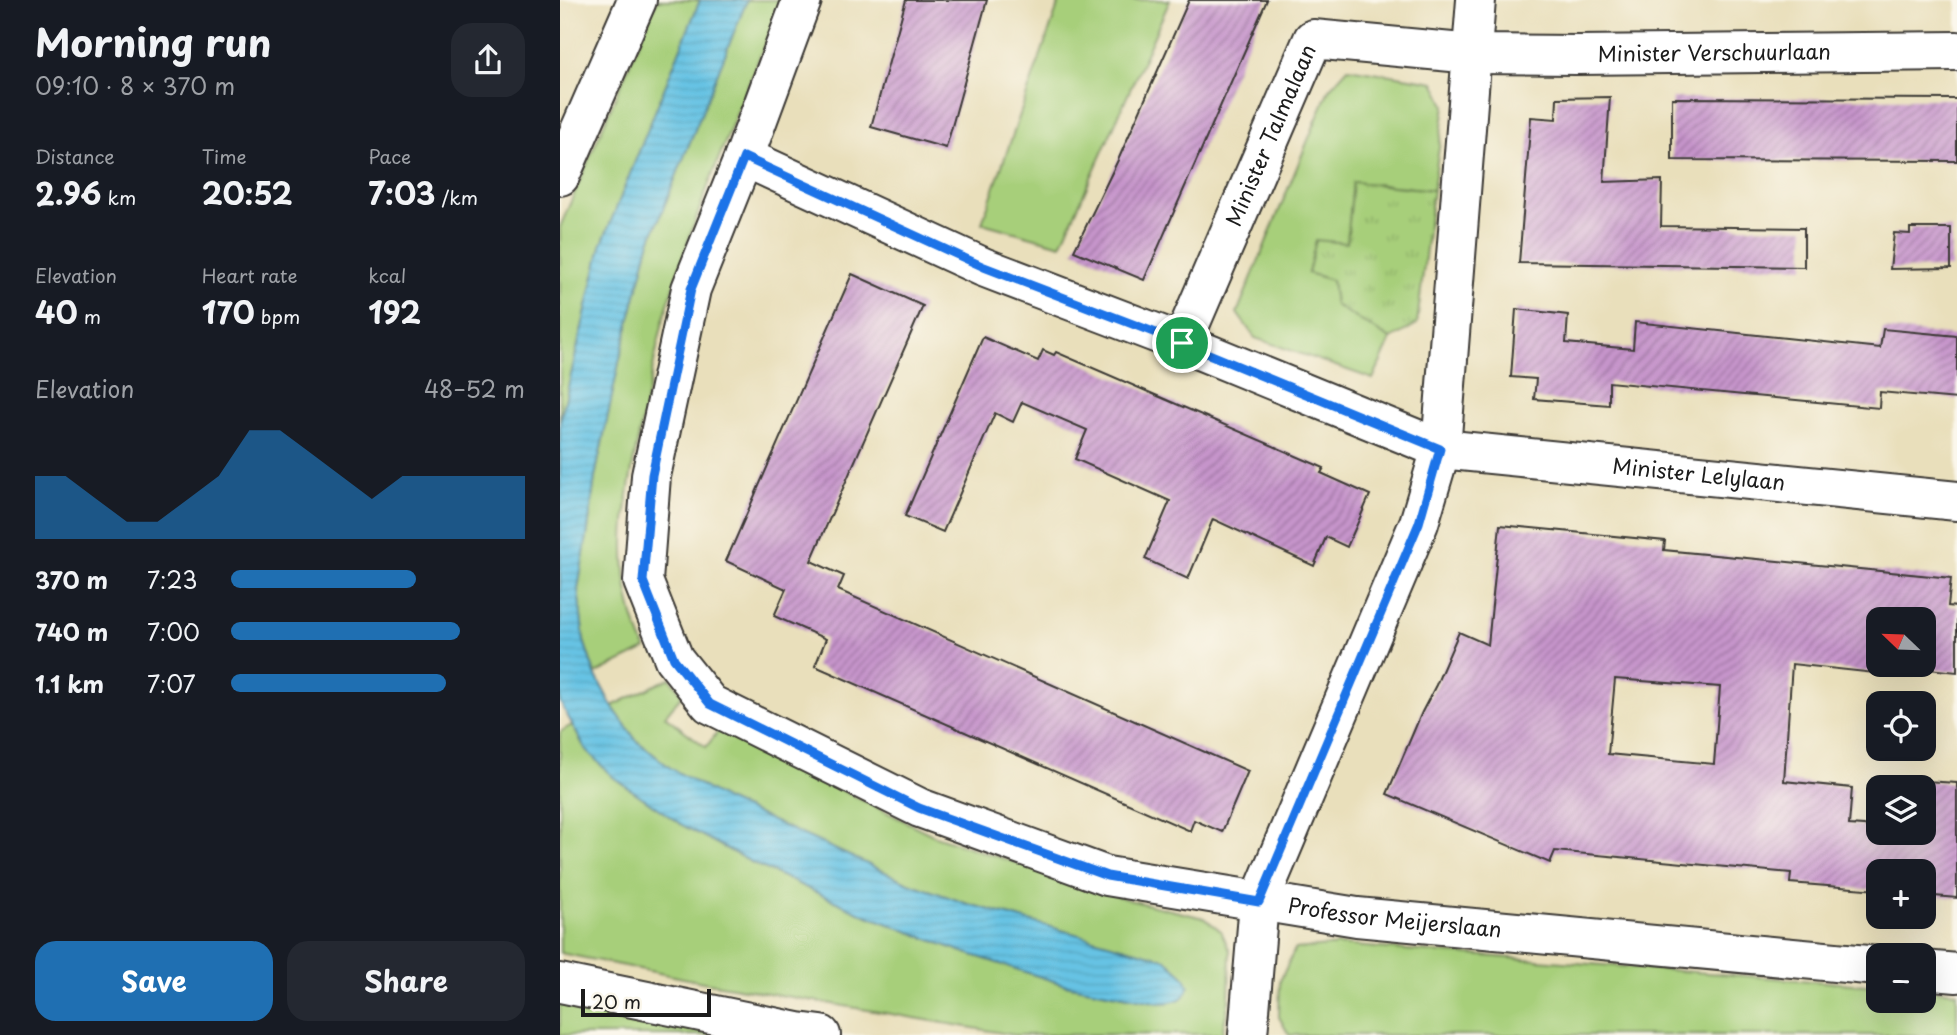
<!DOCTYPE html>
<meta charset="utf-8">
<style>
body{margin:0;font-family:"Playpen Sans",sans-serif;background:#242831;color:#f1f3f6;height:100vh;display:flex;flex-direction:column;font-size:26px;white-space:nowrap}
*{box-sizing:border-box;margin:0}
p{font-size:23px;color:#9ea1a6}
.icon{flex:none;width:38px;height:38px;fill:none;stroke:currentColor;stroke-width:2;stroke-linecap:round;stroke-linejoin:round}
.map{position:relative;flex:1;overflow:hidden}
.details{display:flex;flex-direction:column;background:#171b24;width:560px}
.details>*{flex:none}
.needle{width:46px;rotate:293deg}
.fabs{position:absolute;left:1306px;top:607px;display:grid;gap:14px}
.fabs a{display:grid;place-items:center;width:70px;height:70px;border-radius:14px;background:#171b24;box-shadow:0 7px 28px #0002;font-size:35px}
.scale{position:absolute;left:21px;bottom:18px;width:130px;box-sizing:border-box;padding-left:7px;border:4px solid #1c1c1c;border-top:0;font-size:19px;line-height:24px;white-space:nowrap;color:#1c1c1c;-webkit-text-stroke:5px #fbf7ec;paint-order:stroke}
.pin{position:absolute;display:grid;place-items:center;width:60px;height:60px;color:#fff;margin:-30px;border:4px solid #fff;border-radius:50%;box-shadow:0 2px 7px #0007}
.round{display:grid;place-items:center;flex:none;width:74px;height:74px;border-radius:21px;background:#242831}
.headline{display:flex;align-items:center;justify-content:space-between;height:119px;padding:0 35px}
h1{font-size:38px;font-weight:700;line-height:52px}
.figures{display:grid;grid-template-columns:repeat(3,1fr);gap:10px;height:119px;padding:7px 35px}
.figures div{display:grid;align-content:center}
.figures b{font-size:30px;font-weight:700}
.figures small{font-size:19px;font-weight:400}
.figures p{font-size:19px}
.chart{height:196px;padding:14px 35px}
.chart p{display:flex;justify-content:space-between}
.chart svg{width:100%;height:126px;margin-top:7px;fill:#1f6fb2;opacity:.7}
.button{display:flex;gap:14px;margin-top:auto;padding:14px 35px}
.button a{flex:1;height:80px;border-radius:21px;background:#1f6fb2;color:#fff;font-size:28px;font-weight:700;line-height:80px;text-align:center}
.button a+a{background:#242831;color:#f1f3f6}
ul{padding:0 35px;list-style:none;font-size:23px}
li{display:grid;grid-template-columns:112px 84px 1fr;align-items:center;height:52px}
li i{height:18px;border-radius:9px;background:#1f6fb2}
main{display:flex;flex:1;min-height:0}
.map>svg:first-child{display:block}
.grass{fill:#a7cf7a;stroke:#62764b;stroke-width:2}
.park{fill:url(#park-tufts);stroke:#62764b;stroke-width:2}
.water{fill:url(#water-rules);stroke:#417080;stroke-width:2}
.building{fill:url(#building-hatch);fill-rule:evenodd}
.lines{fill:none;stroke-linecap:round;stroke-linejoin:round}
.minor-casing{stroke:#3b3934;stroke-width:42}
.tertiary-casing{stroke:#3b3934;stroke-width:42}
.minor{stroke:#fff;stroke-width:38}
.tertiary{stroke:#fff;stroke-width:38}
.route-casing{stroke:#fff;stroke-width:14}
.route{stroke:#1a73e8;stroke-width:9}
.labels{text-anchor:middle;stroke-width:5;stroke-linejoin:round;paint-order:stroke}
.street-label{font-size:21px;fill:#1c1c1c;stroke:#fbf7ec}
</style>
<main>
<section class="details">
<div class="headline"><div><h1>Morning run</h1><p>09:10 · 8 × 370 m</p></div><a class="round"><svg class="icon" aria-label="share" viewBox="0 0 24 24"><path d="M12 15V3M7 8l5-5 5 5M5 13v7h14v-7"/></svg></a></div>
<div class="figures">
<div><p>Distance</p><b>2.96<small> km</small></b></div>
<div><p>Time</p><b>20:52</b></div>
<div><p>Pace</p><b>7:03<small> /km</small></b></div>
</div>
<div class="figures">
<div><p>Elevation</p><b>40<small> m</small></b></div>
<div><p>Heart rate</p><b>170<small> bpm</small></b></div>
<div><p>kcal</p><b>192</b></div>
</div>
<div class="chart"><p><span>Elevation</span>48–52 m</p>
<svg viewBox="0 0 160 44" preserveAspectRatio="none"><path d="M0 44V22L10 22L20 30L30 38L40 38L50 30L60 22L70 6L80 6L90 14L100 22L110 30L120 22L130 22L140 22L150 22L160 22V44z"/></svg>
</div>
<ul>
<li><b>370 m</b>7:23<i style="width:63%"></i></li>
<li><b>740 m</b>7:00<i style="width:78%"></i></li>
<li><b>1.1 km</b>7:07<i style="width:73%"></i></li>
</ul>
<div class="button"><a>Save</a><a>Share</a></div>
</section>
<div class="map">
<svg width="1397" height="1035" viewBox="0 0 1397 1035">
<defs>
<pattern id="park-tufts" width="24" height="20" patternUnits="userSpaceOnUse" patternTransform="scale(1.75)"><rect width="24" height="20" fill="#a7cf7a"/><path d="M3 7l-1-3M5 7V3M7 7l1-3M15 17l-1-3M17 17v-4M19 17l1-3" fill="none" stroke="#8fb169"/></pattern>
<pattern id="water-rules" width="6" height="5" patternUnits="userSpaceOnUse" patternTransform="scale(1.75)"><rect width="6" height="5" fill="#66c3e4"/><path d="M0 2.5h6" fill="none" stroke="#58a7c3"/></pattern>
<pattern id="building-hatch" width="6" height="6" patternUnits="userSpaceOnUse" patternTransform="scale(1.75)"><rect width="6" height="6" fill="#c694cb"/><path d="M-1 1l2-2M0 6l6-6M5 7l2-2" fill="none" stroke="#a078a4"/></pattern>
</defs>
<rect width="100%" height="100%" fill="#fbf7ec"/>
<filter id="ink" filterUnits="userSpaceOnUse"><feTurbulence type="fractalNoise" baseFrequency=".0143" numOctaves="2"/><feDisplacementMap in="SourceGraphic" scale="14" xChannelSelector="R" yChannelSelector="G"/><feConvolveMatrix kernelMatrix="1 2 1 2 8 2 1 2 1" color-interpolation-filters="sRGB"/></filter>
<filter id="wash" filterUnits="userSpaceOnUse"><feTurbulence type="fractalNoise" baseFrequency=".00686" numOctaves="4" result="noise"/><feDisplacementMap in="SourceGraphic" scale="28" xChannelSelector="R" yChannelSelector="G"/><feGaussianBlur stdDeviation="1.57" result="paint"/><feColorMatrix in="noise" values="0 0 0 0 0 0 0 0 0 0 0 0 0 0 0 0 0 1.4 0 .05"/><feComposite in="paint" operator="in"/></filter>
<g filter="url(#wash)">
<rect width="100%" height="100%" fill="#e9dfbb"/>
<path class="grass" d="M97,0h43l-99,246 -41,176v-195z
M187,0h36c-43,105 -88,209 -119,318 -8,30 -13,62 -20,93 -17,78 -36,163 2,238l-51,25 -11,-33 -6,-52 10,-59 7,-53 25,-119 29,-114z
M500,0h110l-109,245 -79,-22z
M788,68l86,14 11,23 -12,85 -80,-8 -6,61 -39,30 24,7 3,25 56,34 -18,40 -118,-41 -18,-25 92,-224z
M110,678l12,17 -17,21 41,31 13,-17 216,106 194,64 75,18 17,13 9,20 -1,49 -7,34 -208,1 -311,-53 -143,-29v-221l12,-7 14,25 27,27 69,48 71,38 110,51 97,37 106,34 94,18 11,-1 -7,-43 -199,-56 -56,-20 -183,-83 -57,-33 -33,-27 -24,-34z
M780,945l538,41v15h45v-12l34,3v43h-668l-10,-18 1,-36 15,-32z
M0,1002l171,33h-171z"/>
<path class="park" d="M793,182l80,8 -16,134 -26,15 -56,-34 -3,-25 -24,-7 8,-33 31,3z"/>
<path class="water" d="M140,0h47l-98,244 -29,114 -25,119 -7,53 -10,59 6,52 11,33 17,32 24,34 33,27 57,33 183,83 56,20 200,56 19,17 5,10c-4,15 -14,16 -29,17l-94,-18 -106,-34 -97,-37 -110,-51 -71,-38 -69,-48 -27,-27 -26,-48v-280l41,-176z"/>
<g id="blocks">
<path class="building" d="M346,0h81l-41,148 -75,-21z
M629,0h78l-123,280 -70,-29 45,-93z
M1050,97l-6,85 58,-2 -1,46 143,2v39l-285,-4 12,-146 25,2 1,-21z
M1112,98l285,1v62l-285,-1z
M1350,228h41v40l-61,1 4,-36 16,1z
M292,274l71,32 -112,255 33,15 -6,14 410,181 -26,61 -28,-12 -4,11 -375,-165 11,-27 -52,-23 12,-27 -60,-28z
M956,309l52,6 -2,28 67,6 2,-27 245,26 3,-19 74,7v63l-77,-7 -1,16 -270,-26v23l-75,-6 2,-20 -25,-2z
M423,337l55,24 5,-11 11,5 2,-3 268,116 -3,5 49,22 -23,52 -21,-10 -12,29 -101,-47 -25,60 -43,-20 25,-58 -95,-42 12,-29 -65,-28 -9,20 -18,-9 -52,119 -38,-16z
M940,525l165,16 -1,9 287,28 -3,28 9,1v65l-48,-5 -1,9h-5l-111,-12 -8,117 68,7 -3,37 29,2v6h45l2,-52 32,2v115l-34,-3v-23h-45v18l-88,-7 1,-10 -236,-22 -5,12 -163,-69 35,-82 14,-27 23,-53 29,13zM1318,620h45v45h-45zM1055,679l105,8 -6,77 -106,-10z"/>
</g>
</g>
<g filter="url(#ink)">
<use href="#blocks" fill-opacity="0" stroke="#3b3934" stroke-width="2"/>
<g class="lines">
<defs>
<g id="minor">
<path id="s1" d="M242,0l-58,157 -53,132 -40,187 -8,105 31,78 36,45 210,104 187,68 250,41 521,49"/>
<path id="s2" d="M184,157l239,110 199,76 259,106 516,52"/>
<path id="s3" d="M622,343l131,-304 160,15 105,1 379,-4"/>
<path d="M1363,970l34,3"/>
<path d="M688,1035l11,-133 160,-379 22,-74 35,-449"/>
</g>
<path id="tertiary" d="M0,176l77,-176
M0,983l238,49 23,3"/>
</defs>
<use href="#minor" class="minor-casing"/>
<use href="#tertiary" class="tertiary-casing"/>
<use href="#minor" class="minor"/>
<use href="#tertiary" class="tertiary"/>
</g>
</g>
<g class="lines" filter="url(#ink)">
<defs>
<path id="route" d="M184,157l240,110 198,76 258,106 -21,74 -160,379 -152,-26 -188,-68 -209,-104 -36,-45 -31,-78 9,-106 39,-186z"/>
</defs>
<use href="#route" class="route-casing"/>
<use href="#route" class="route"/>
</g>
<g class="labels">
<g class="street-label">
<text dy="7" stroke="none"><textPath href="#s3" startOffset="733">Minister Verschuurlaan</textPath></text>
<text dy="7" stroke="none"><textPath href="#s3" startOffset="226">Minister Talmalaan</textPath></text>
<text dy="7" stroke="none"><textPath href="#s2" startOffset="1015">Minister Lelylaan</textPath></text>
<text dy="7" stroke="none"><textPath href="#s1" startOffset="1472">Professor Meijerslaan</textPath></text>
</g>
</g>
</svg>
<div class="fabs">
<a><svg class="needle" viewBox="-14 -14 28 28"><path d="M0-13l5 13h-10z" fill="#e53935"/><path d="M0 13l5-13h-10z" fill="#9ea1a6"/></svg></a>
<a><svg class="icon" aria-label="locate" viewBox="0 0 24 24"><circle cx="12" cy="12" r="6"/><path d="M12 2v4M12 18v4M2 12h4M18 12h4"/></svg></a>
<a><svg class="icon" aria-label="layers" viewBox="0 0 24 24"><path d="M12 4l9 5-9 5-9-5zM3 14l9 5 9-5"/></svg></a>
<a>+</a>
<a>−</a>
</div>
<div class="scale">20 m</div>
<div class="pin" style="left:622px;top:343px;background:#1e9e55"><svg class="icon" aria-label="arrive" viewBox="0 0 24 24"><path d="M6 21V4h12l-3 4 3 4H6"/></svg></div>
</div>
</main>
